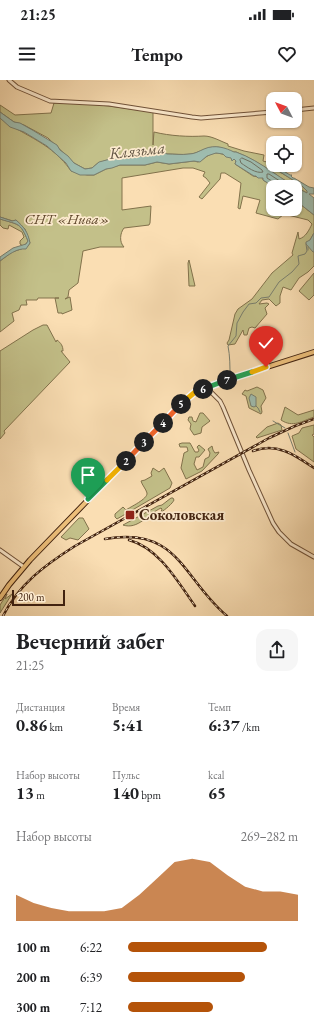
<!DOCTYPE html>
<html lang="ru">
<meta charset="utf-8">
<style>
body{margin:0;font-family:"EB Garamond",serif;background:#f6f6f6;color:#202124;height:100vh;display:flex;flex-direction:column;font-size:15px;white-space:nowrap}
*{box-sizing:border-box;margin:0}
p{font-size:13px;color:#757577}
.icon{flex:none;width:22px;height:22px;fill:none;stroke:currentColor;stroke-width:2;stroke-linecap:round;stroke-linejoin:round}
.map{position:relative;height:536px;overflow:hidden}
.panel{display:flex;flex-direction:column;background:#fff;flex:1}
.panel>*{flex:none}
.needle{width:26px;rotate:311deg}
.controls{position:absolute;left:266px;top:12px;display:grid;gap:8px}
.controls a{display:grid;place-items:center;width:36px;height:36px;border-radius:8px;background:#fff;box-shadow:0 1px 3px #0004;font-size:20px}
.scale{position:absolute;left:12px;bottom:10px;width:53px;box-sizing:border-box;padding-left:4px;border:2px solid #422310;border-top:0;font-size:11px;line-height:14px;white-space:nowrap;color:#422310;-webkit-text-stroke:3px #fceace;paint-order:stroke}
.pin{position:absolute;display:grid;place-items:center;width:34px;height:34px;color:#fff;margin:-41px -17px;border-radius:50% 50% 50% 0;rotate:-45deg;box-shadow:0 0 4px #0007}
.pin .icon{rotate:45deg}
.km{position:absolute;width:20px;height:20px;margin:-10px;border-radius:50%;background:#222;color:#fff;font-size:11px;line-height:20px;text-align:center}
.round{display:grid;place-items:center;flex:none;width:42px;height:42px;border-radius:12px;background:#f6f6f6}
.summary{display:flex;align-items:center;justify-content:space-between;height:68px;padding:0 16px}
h1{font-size:22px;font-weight:700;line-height:30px}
.figures{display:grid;grid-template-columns:repeat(3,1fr);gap:6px;height:68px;padding:4px 16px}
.figures div{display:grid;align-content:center}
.figures b{font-size:17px;font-weight:700}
.figures small{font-size:11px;font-weight:400}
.figures p{font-size:11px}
.chart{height:112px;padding:8px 16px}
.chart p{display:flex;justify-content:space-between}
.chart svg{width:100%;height:72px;margin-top:4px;fill:#b45309;opacity:.7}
ul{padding:0 16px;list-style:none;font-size:13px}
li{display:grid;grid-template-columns:64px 48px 1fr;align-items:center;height:30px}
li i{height:10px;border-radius:5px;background:#b45309}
.status{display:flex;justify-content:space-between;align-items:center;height:28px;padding:0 20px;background:#fff;direction:ltr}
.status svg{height:11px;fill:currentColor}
header{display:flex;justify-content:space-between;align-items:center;height:52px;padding:0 16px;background:#fff;font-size:18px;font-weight:700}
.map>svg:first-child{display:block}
.green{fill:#c3c089;stroke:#82724c}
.water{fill:#9ebcaf;stroke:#797f6f}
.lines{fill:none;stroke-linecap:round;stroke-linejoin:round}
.shore{stroke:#707060;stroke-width:1}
.stream{stroke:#797f6f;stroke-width:1}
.canal{stroke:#9ebcaf;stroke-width:2}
.minor-casing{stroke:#705239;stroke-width:5}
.major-casing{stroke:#422310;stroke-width:6}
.minor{stroke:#fceace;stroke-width:3}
.major{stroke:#edbf7a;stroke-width:4}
.rail-casing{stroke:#422310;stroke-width:2.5}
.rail{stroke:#fceace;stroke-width:1;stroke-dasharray:3;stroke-linecap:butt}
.split-1-casing{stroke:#fff;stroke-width:8}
.split-2-casing{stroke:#fff;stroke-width:8}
.split-3-casing{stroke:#fff;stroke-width:8}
.split-4-casing{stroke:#fff;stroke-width:8}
.split-5-casing{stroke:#fff;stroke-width:8}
.split-6-casing{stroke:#fff;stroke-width:8}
.split-7-casing{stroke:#fff;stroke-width:8}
.split-8-casing{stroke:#fff;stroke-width:8}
.split-9-casing{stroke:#fff;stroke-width:8}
.split-1{stroke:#22a559;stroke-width:5}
.split-2{stroke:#f5b400;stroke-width:5}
.split-3{stroke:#f0652b;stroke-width:5}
.split-4{stroke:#f0652b;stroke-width:5}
.split-5{stroke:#f0652b;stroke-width:5}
.split-6{stroke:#f5b400;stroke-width:5}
.split-7{stroke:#22a559;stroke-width:5}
.split-8{stroke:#22a559;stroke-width:5}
.split-9{stroke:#f5b400;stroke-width:5}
.poi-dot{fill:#8f2418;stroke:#fceace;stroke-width:1.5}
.labels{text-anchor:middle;stroke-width:3.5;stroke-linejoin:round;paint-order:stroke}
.park-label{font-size:15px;font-style:italic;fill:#624a2e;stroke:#fceace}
.poi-label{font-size:15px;font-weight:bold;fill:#422310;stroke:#fceace;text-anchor:start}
.water-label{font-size:16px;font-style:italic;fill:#5e5140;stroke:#fceace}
</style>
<div class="status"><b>21:25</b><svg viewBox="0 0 49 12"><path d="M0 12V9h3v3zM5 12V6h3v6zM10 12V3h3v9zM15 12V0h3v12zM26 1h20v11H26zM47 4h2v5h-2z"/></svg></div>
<header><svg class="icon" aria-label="menu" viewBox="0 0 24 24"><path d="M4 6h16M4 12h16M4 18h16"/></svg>Tempo<svg class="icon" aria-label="heart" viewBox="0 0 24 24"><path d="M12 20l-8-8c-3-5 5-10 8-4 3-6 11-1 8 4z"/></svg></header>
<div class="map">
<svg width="314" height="536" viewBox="0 0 314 536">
<rect width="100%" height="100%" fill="#fadeb3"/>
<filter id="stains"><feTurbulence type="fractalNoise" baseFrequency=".005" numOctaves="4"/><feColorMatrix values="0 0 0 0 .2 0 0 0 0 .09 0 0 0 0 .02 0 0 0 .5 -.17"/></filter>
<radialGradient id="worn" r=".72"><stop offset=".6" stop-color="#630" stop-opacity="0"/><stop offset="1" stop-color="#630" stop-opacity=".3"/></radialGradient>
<path class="green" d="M70,22l39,4 44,6v33l1,-13c16,4 35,5 50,4 8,0 16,5 24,8v2l16,5 20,4 -1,6 8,2v3l1,1 29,18 7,6 -1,2c-24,-11 -45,-31 -71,-41 -7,1 -12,-5 -20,-5 -7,0 -12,3 -18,5 -9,4 -21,2 -31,2l-2,-1 -36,5h-15l-16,5 -6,5 -7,1 -11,-6 -26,-25 -24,-13 -10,-3 -14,-10v-7l15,10 36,-2 3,-10z
M0,38c26,19 52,25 71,53l16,4h7l12,-6 14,-4h25l12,-3 12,2 25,-3 4,1c8,-4 14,-12 24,-8 4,1 7,4 12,4l2,3 -1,3 18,12 10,2v2l11,7h-1v22h22v-9l19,15v18l-4,7 4,12v14l-6,6 -9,6 -8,12 -8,-3 -3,9v7l-4,3 -7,-7 -7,1 -3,4 8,-1 2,1 -4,4 2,6 -12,14 -3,-1 -3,1 -2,7h-3l-1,-5 -8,14 -7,1 -1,-2 2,-3 6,-26 3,-5 14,-10 20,-26 21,-18 -1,-2 6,-21 1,7c7,-2 10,-9 13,-15l-4,-4 -24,-6 -6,5 -22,-6 4,-13 -17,-4 -3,13 -2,-1 3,-25 -16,-10h-4l-1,6 -18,20 -3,-2 11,-14 -4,-5 -3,-2 2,-4 -12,-4h-10l-61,10v32l29,-4 -1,17 -1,2 -25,3c-4,5 -5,14 0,19h-24l-17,4 -5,32 -9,7 -1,7 -3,2 5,-2 2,13 -10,4v-1h-4l-3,-15h4h-21l-1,2h-11l1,5h-6l-2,5 -7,3 2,8 -14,11v-71l12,-9 15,-5 3,-4 -5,-14 -9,-9 -3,1 -13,-4z
M0,139c19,6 20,3 28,22l-2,3 -3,2 -3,-2v-3l4,-4 -2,-5 -13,-7 -1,4 -5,-1 -3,-3z
M189,180l6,26h-6l-1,-23z
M314,193v22l-5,5 -10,-9z
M43,245h4l9,17 1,-2c4,3 6,6 6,11h-2l9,11 -66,69 1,2 -5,6v-88l33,-21z
M257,307l6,3 3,8 -5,8 1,6 -1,2 -12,-6 -3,-12 -4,-2 3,-4 2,1z
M285,327l13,8 16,-5v7c-12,4 -21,11 -33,3z
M200,333h3l7,8 -8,6 -1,6 -7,2 -4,-6 1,-5 -3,-4 1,-3h3l1,4 3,1z
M278,343l3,2 1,5 -25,8 -1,-1 11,-10z
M314,345v9l-2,1 2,2v25l-18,-13 -4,-13 7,-3 3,-5z
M182,363h8l5,9h3l1,-2 -2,-3 2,-2 6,5 -6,7h-3l-2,7 3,6 6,-3 2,-8 4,-2 1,-4 -2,-4 4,-3 1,4 2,3 4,-1 -1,2 -16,17 -16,8 -5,-11 3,-15 4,-2 -1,-4h-7l-1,-3z
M153,388l6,4 5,-4 8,15 -2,5 -53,31 -2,-2v-3l8,-7 3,3c4,-3 22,-11 21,-17 -1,-4 -5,-8 -6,-12l4,-1 7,-4 -1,-3z
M171,418h2l1,2c-1,3 -9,10 -13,12l1,-3 -1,-1c-13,6 -23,22 -38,17l35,-19 4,-1z
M79,438h4l6,11 -11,11 -8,-2 -4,2 -5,-3z
M7,514l-2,5 7,-5 -12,19v-8z"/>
<path class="water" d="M0,32l14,10 6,1 14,8 23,14 3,5 8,6 6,7 11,6 7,-1 7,-6 15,-4h15l36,-5 2,1c7,0 15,1 22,0 6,0 10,-3 15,-5 11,-5 22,-1 30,3h2c26,9 47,30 71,41v-2l-6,-6 -29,-18 -1,-1v-3l19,12h2l-1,1 2,2h1l15,9 5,1v6h-5l5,4v17l-19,-15v-13h-21l-11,-7v-2h-5l-2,-2h-2l-19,-12 1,-3 -2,-2 -2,2 -1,-3 -5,-1 -3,-3 -7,-1 -9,3 -7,6 -6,-1 -25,3 -12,-2 -12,3h-25l-8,3 -6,1 -12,6h-14l-9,-4 -5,-8 -19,-17 -23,-14 -14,-5 -10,-9z
M0,137l12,4 4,-1c8,7 12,12 14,23l-4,6c-9,-1 -18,6 -26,12v-4l13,-9 13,-4 2,-3c-8,-19 -9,-16 -28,-22z
M314,153v19h-1l-7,-8v-2l4,-2z
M251,314l5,3v9l-2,1 -3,-1 -2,-8z"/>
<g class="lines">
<path class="shore" d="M242,78l9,4 11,8 1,2c-7,2 -16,-5 -22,-9l-1,-3z
M277,107l-2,-4 -8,-5v-4h2l20,13"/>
<path class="stream" d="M308,170v-3
M230,297c0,-11 0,-21 -2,-31l8,-10 1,-13 6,-11 6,-8 7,-1 5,-5 8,-1 10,-15 13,-10 7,-8 -1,-8 7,-2 2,-3 -1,-7
M256,326l2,2 2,4
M273,341l12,7
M288,353l7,19"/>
<path class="canal" d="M149,70l2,4 -1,2"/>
<defs>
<path id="minor" d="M9,0l8,7 33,14 59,3 83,13 9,1 72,-6
M295,30l19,-2
M209,310l11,11 3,6 26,63 24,53 6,9 12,12 23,13
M0,470l24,17"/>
<path id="major" d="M0,518l9,-13 21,-25 57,-59 104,-106 15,-7 2,-2 1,1 8,-4 97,-31"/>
</defs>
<use href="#minor" class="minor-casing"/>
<use href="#major" class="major-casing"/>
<use href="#minor" class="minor"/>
<use href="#major" class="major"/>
<defs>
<path id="rail" d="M253,371c24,-9 42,4 61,17
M105,459c74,-13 77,39 122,77
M129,460c30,8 49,42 66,66
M3,536c16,-32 42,-51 72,-70l194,-108 26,-12 19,-7"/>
</defs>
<use href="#rail" class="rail-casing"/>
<use href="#rail" class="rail"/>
</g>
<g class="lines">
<defs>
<path id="split-1" d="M88,419l19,-19"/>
<path id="split-2" d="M107,400l19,-19"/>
<path id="split-3" d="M126,381l18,-19"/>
<path id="split-4" d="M144,362l19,-19"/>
<path id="split-5" d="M163,343l18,-19"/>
<path id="split-6" d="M181,324l14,-12 8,-3"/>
<path id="split-7" d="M203,309l24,-9"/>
<path id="split-8" d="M227,300l25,-8"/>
<path id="split-9" d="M252,292l14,-5"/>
</defs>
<use href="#split-1" class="split-1-casing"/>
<use href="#split-2" class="split-2-casing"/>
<use href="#split-3" class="split-3-casing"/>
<use href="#split-4" class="split-4-casing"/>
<use href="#split-5" class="split-5-casing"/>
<use href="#split-6" class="split-6-casing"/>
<use href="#split-7" class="split-7-casing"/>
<use href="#split-8" class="split-8-casing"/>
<use href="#split-9" class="split-9-casing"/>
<use href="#split-1" class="split-1"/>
<use href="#split-2" class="split-2"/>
<use href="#split-3" class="split-3"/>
<use href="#split-4" class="split-4"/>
<use href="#split-5" class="split-5"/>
<use href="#split-6" class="split-6"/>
<use href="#split-7" class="split-7"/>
<use href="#split-8" class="split-8"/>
<use href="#split-9" class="split-9"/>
</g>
<rect class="poi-dot" x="125" y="430" width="10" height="10" rx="2"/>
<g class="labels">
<g class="park-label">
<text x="67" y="144">СНТ «Нива»</text>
</g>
<g class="poi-label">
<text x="139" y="440">Соколовская</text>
</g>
<g class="water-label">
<text transform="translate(137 70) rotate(-6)" y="6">Клязьма</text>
</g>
</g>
<rect width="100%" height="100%" filter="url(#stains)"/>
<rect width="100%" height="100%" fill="url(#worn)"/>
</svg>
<div class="controls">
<a><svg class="needle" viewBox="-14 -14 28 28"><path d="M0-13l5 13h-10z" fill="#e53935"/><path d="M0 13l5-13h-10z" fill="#757577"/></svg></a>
<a><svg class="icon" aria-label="locate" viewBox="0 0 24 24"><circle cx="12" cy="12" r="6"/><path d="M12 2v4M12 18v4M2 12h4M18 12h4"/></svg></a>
<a><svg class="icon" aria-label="layers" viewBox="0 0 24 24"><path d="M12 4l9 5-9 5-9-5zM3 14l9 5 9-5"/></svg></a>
</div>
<div class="scale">200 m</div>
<div class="pin" style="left:88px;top:419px;background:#1e9e55"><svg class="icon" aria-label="arrive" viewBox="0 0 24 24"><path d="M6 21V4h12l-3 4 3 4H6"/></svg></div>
<div class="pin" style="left:266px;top:287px;background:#d93025"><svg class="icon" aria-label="check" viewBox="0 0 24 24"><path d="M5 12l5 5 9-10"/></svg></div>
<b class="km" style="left:126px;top:381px">2</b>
<b class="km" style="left:144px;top:362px">3</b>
<b class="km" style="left:163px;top:343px">4</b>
<b class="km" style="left:181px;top:324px">5</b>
<b class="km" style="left:203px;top:309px">6</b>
<b class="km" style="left:227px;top:300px">7</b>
</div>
<section class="panel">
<div class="summary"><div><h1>Вечерний забег</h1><p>21:25</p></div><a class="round"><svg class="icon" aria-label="share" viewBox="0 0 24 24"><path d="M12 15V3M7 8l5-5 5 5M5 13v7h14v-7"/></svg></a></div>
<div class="figures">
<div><p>Дистанция</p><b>0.86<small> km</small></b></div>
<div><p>Время</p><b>5:41</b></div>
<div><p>Темп</p><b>6:37<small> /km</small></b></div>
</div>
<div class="figures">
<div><p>Набор высоты</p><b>13<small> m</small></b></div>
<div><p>Пульс</p><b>140<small> bpm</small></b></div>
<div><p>kcal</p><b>65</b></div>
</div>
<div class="chart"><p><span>Набор высоты</span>269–282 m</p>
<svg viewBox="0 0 160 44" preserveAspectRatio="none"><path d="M0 44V28L10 33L20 36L30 38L40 38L50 38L60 36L70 28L80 18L90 8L100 6L110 8L120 16L130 23L140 26L150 26L160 28V44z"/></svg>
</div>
<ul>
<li><b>100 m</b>6:22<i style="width:82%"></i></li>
<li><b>200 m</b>6:39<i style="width:69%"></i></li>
<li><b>300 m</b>7:12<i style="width:50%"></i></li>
</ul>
</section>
